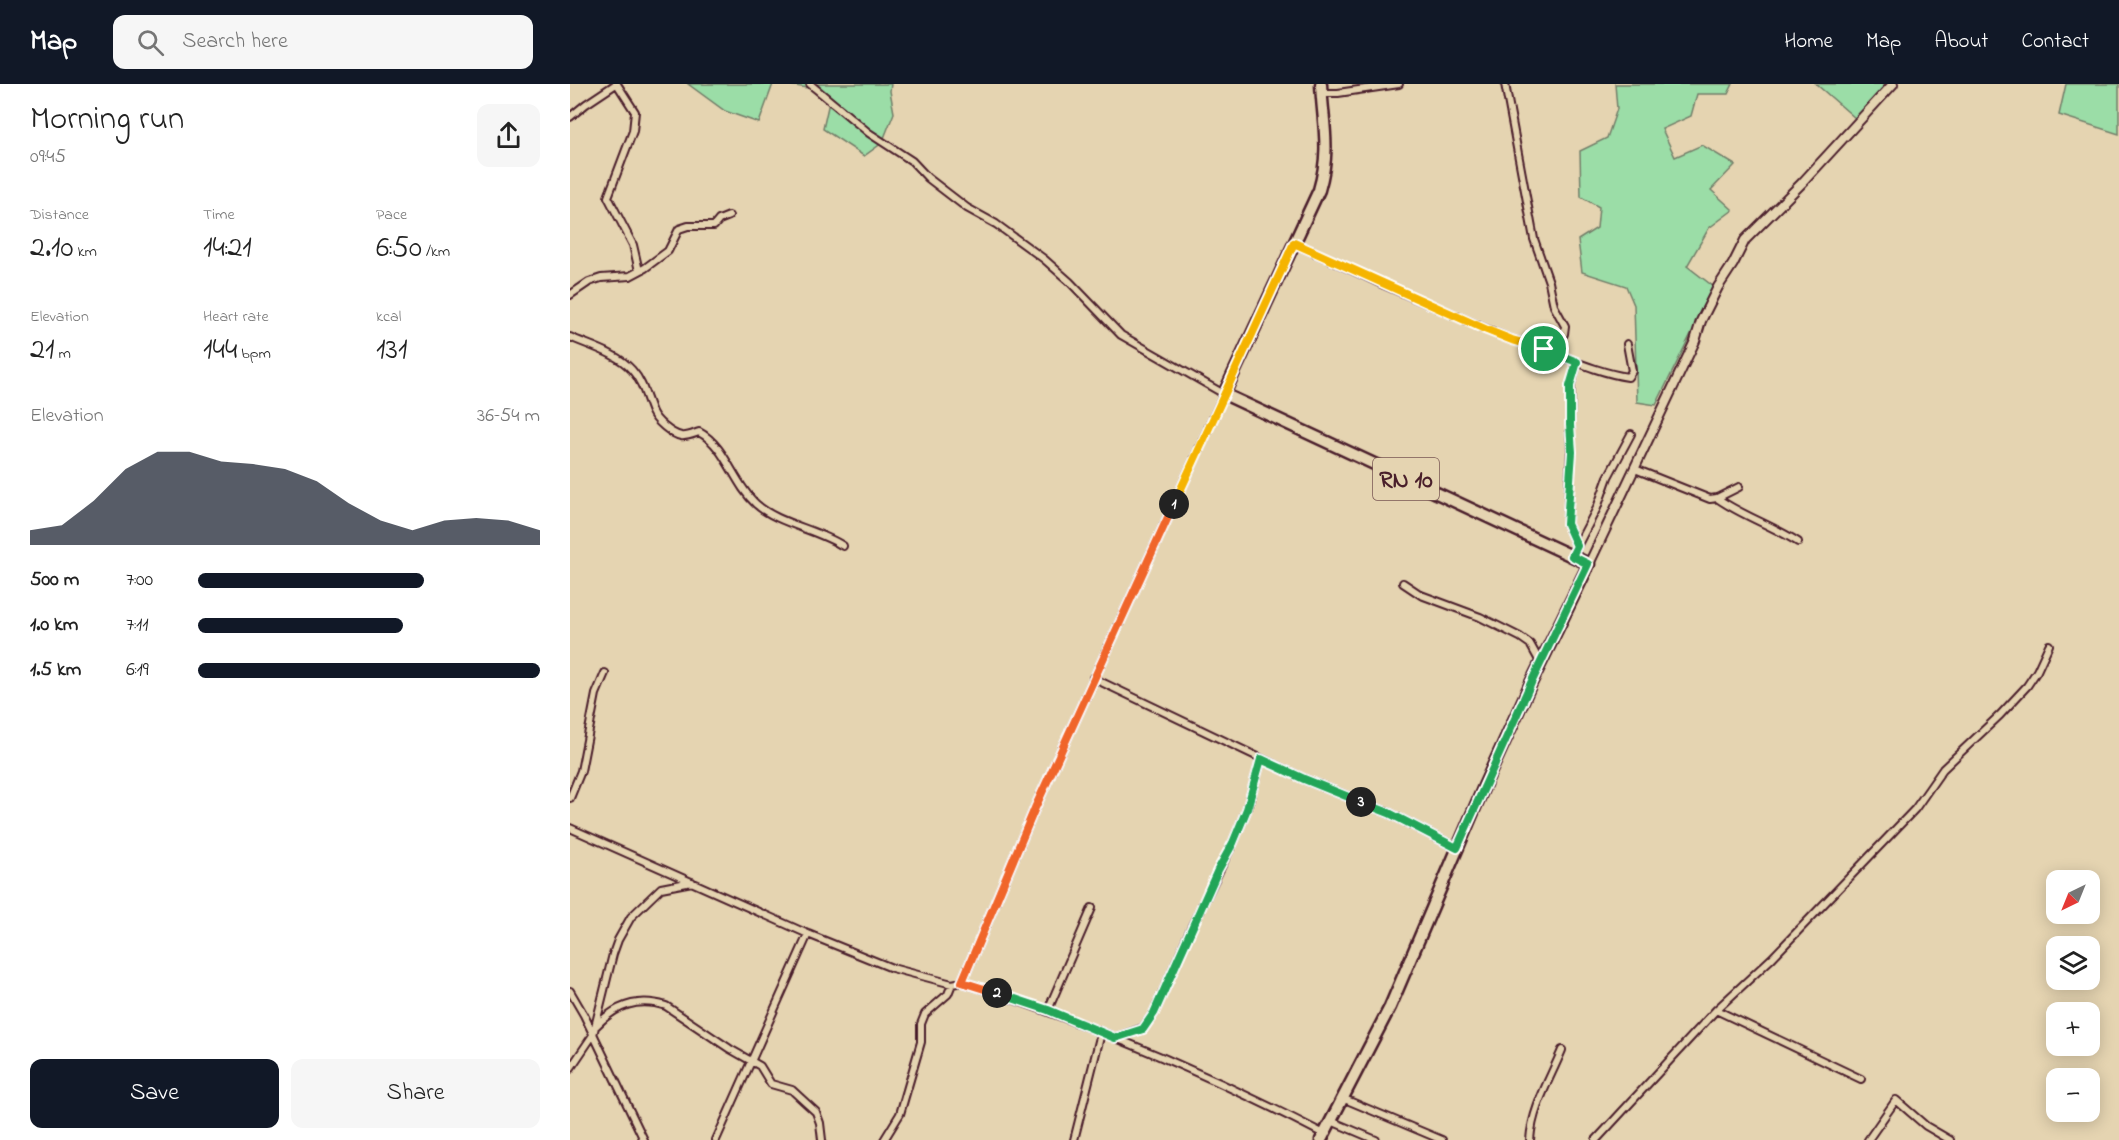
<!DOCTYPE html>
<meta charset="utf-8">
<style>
body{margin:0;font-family:"Indie Flower",sans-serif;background:#f6f6f6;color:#222;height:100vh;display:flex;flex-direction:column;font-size:22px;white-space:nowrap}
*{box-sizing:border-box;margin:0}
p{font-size:20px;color:#767676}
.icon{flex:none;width:33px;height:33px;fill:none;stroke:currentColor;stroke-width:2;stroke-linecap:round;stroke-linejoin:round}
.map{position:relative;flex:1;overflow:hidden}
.drawer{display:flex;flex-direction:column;background:#fff;width:570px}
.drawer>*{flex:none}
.needle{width:39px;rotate:223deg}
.tools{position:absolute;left:1476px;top:786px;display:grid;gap:12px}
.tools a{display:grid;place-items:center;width:54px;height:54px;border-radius:12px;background:#fff;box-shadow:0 3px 15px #0003;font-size:30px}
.pin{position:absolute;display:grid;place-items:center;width:51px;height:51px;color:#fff;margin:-26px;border:3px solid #fff;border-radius:50%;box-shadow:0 2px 6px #0007}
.km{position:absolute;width:30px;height:30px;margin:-15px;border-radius:50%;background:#222;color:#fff;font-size:16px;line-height:30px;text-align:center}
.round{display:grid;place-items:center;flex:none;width:63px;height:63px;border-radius:12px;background:#f6f6f6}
.summary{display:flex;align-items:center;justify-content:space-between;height:102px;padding:0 30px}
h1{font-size:33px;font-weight:600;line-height:45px}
.metrics{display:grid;grid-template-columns:repeat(3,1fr);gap:9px;height:102px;padding:6px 30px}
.metrics div{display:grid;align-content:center}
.metrics b{font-size:30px;font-weight:600}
.metrics small{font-size:16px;font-weight:400}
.metrics p{font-size:16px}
.chart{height:168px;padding:12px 30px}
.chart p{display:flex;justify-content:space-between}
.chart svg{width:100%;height:108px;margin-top:6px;fill:#111827;opacity:.7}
.cta{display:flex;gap:12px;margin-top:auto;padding:12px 30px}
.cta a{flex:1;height:69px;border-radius:12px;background:#111827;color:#fff;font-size:24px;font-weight:600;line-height:69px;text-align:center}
.cta a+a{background:#f6f6f6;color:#222}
ul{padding:0 30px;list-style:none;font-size:20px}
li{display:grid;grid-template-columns:96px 72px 1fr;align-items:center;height:45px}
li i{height:15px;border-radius:8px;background:#111827}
header{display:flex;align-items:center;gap:36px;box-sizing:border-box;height:84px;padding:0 30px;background:#111827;color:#fff}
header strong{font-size:28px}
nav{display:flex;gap:33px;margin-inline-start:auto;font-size:21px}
.search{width:420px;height:54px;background:#f6f6f6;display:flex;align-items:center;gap:15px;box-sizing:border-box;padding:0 21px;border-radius:12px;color:#767676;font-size:22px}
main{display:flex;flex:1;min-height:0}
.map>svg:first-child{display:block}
.green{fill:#9bdda7;stroke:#727e69;stroke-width:1.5}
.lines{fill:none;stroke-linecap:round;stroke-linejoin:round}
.minor-casing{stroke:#4a1f2b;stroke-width:10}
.tertiary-casing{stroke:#4a1f2b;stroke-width:12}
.primary-casing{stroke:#4a1f2b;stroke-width:15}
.minor{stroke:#e5d4b1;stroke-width:6}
.tertiary{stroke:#e5d4b1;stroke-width:8}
.primary{stroke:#e5d4b1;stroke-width:10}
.split-1-casing{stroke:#fff;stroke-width:12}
.split-2-casing{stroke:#fff;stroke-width:12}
.split-3-casing{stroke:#fff;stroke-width:12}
.split-4-casing{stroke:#fff;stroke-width:12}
.split-1{stroke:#f5b400;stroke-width:8}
.split-2{stroke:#f0652b;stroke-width:8}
.split-3{stroke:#22a559;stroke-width:8}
.split-4{stroke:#22a559;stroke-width:8}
.labels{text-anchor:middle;stroke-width:4.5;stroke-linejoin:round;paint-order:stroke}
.shield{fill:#e5d4b1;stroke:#785553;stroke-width:1.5}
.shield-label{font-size:24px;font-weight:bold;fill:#4a1f2b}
</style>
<header>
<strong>Map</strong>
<div class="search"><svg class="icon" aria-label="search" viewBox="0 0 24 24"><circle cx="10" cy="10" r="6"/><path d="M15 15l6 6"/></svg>Search here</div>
<nav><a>Home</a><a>Map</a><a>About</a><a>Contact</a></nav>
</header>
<main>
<section class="drawer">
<div class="summary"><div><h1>Morning run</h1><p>09:45</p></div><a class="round"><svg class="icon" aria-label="share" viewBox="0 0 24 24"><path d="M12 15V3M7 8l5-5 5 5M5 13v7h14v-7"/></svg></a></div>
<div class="metrics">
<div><p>Distance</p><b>2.10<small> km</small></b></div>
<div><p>Time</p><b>14:21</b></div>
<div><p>Pace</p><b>6:50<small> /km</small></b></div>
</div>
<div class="metrics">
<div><p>Elevation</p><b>21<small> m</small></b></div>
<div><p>Heart rate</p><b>144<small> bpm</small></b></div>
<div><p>kcal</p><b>131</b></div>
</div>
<div class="chart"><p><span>Elevation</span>36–54 m</p>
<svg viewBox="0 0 160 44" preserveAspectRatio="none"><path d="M0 44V38L10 36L20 26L30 13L40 6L50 6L60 10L70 11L80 13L90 18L100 27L110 34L120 38L130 34L140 33L150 34L160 38V44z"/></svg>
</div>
<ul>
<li><b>500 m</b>7:00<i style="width:66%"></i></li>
<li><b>1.0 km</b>7:11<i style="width:60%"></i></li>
<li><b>1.5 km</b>6:19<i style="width:100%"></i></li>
</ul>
<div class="cta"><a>Save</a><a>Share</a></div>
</section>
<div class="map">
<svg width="1549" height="1056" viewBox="0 0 1549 1056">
<rect width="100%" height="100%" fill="#e5d4b1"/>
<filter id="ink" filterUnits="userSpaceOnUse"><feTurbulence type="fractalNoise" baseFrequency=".0167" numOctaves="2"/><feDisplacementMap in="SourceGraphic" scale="12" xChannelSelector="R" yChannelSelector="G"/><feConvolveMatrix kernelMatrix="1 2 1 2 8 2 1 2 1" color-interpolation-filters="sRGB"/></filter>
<g filter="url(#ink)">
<path class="green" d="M118,0h85l-14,39 -34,-12z
M213,0h108l-1,7 4,22 -12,30 -18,13 -41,-27 6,-27 -21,-14z
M1045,0h118l-5,10h-31l-6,22 -29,13 13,28 27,-12 33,20 -24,25 22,20 -24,18 -22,38 27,21 -58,118 -19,-3 -3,-97 -8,-19 -44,-14 -4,-32 19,-12 2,-21 -18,-10 -1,-46 27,-13 10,-29z
M1246,0h71l-32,34z
M1496,0h53v50l-60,-19z"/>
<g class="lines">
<defs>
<path id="minor" d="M47,0l18,28 -2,19 -25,66 25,48 6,26
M240,0l59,49 43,28 16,17 39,30 29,16 48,35 26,23 51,53 103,59 -189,414 -73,174
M935,0l29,155 15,43 5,24 11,20 -1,8 -5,6 -15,9
M751,9h17l61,-9
M0,33l16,-13 30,-20
M724,159l90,42 128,55c39,9 76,31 116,37l4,-6 -5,-27
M0,211l19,-13 12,-4 29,-2 15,-8 23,-17 11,-22 9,-3h26l5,-6 10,-4
M0,253c20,9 47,16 62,33 11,12 14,28 20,42 4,9 19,22 29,24 6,1 12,-2 18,-4 27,14 34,51 57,72 22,20 61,25 87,42
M1007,278l-6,23 -1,40 1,26 -4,73 10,22
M1065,385l75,30 7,-1 22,-11
M1147,414c25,18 55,27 81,44
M1002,472l25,-48 11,-31 23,-43
M833,499l18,12 59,22 40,20 10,7 10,18
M523,594l211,101 85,34 68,35
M0,714l11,-27 15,-77 9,-21
M0,744l238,106 84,34 60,16 10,-2c124,40 246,92 362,152
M0,907l14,24 60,125
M478,926l44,-102
M1146,926l145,69
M26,942c20,-21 42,-29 70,-20l64,43 30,17 11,18 21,6 13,12 11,10 4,11 2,17
M545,954l28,-10 11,-15 38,-87 41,-83 14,-34 14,-50
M0,985l23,-34 20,-81 5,-14 13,-23 30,-29 31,-6
M772,1014l100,42
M761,1037l45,19
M146,1056l92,-206
M314,1056l16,-26 21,-72v-18l4,-10 23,-20 4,-10
M504,1056l27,-107
M960,1056c2,-32 20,-61 32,-90
M1026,1056l120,-130 56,-52 143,-149 28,-40 57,-54 27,-29 10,-15 12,-26
M1298,1056l28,-40 30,26 24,14"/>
<path id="tertiary" d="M1019,480l106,-223 6,-20 17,-34 15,-23 12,-24 57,-57 91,-99"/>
<path id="primary" d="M751,0c2,41 10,65 -2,106l-95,204 365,170 -58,119 -46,101 -95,223 -69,133"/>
</defs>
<use href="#minor" class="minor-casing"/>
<use href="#tertiary" class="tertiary-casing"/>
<use href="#primary" class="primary-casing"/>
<use href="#minor" class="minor"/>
<use href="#tertiary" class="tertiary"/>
<use href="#primary" class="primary"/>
</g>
</g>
<g class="lines" filter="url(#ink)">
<defs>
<path id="split-1" d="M604,420l120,-261 193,87 25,10 32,9"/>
<path id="split-2" d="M427,909l-35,-11 73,-174 139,-304"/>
<path id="split-3" d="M427,909l51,17 67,28 28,-9 11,-16 64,-143 15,-27 14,-34 14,-50 43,20 57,23"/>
<path id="split-4" d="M791,718l28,11 68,35 74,-165 57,-119 -16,-8 5,-10 -10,-22 5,-72 -2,-27v-39l7,-24 -33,-13"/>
</defs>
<use href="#split-1" class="split-1-casing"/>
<use href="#split-2" class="split-2-casing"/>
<use href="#split-3" class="split-3-casing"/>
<use href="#split-4" class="split-4-casing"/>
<use href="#split-1" class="split-1"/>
<use href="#split-2" class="split-2"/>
<use href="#split-3" class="split-3"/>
<use href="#split-4" class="split-4"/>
</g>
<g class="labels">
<rect class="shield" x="803" y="374" width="66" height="42" rx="4.5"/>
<g class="shield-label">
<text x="836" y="403">RN 10</text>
</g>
</g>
</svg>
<div class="tools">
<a><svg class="needle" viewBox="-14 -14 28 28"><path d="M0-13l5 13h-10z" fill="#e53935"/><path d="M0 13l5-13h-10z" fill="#767676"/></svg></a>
<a><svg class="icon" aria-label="layers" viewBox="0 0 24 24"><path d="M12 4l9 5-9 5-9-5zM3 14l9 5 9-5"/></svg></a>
<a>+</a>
<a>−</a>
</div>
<div class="pin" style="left:974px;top:265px;background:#1e9e55"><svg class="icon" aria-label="arrive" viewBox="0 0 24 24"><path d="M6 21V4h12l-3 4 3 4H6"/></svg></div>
<b class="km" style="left:604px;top:420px">1</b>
<b class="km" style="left:427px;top:909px">2</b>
<b class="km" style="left:791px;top:718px">3</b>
</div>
</main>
